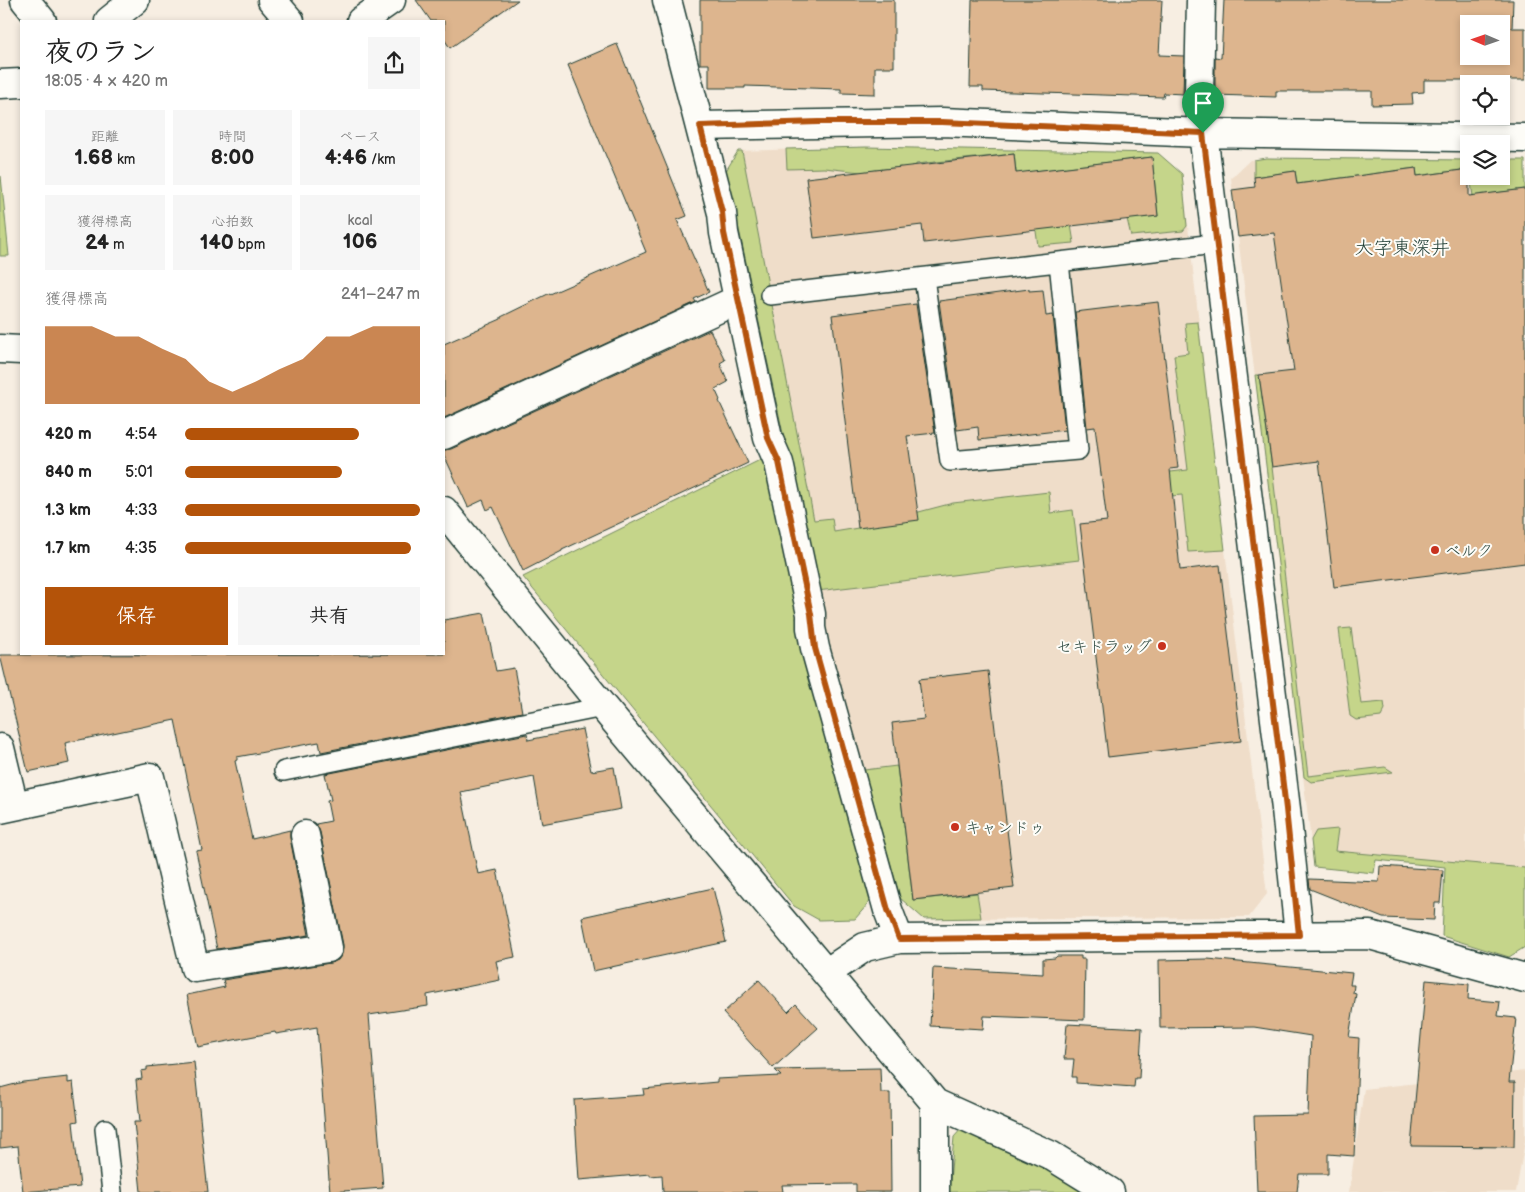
<!DOCTYPE html>
<html lang="ja">
<meta charset="utf-8">
<style>
body{margin:0;font-family:"Balsamiq Sans","Klee One",sans-serif;background:#f6f6f6;color:#222;height:100vh;display:flex;flex-direction:column;font-size:19px;white-space:nowrap}
*{box-sizing:border-box;margin:0}
p{font-size:16px;color:#767676}
.icon{flex:none;width:28px;height:28px;fill:none;stroke:currentColor;stroke-width:2;stroke-linecap:round;stroke-linejoin:round}
.map{position:relative;flex:1;overflow:hidden}
.panel{position:absolute;left:20px;top:20px;width:425px;height:635px;display:flex;flex-direction:column;background:#fff;border-radius:0px;box-shadow:0 2px 8px #0003}
.panel>*{flex:none}
.needle{width:32px;rotate:272deg}
.tools{position:absolute;left:1460px;top:15px;display:grid;gap:10px}
.tools a{display:grid;place-items:center;width:50px;height:50px;border-radius:0px;background:#fff;box-shadow:0 2px 8px #0003;font-size:25px}
.pin{position:absolute;display:grid;place-items:center;width:42px;height:42px;color:#fff;margin:-51px -21px;border-radius:50% 50% 50% 0;rotate:-45deg;box-shadow:0 0 5px #0007}
.pin .icon{rotate:45deg}
.round{display:grid;place-items:center;flex:none;width:52px;height:52px;border-radius:0px;background:#f6f6f6}
.headline{display:flex;align-items:center;justify-content:space-between;height:85px;padding:0 25px}
h1{font-size:28px;font-weight:600;line-height:38px}
.metrics{display:grid;grid-template-columns:repeat(3,1fr);gap:8px;height:85px;padding:5px 25px}
.metrics div{display:grid;align-content:center;border-radius:0px;background:#f6f6f6;text-align:center}
.metrics b{font-size:21px;font-weight:600}
.metrics small{font-size:14px;font-weight:400}
.metrics p{font-size:14px}
.chart{height:140px;padding:10px 25px}
.chart p{display:flex;justify-content:space-between}
.chart svg{width:100%;height:90px;margin-top:5px;fill:#b45309;opacity:.7}
.action{display:flex;gap:10px;margin-top:auto;padding:10px 25px}
.action a{flex:1;height:58px;border-radius:0px;background:#b45309;color:#fff;font-size:20px;font-weight:600;line-height:58px;text-align:center}
.action a+a{background:#f6f6f6;color:#222}
ul{padding:0 25px;list-style:none;font-size:16px}
li{display:grid;grid-template-columns:80px 60px 1fr;align-items:center;height:38px}
li i{height:12px;border-radius:6px;background:#b45309}
.map>svg:first-child{display:block}
.built{fill:#efddc9}
.green{fill:#c5d58a;stroke:#72895f}
.building{fill:#ddb58e;stroke:#1f3d34;fill-rule:evenodd}
.lines{fill:none;stroke-linecap:round;stroke-linejoin:round}
.lane-casing{stroke:#1f3d34;stroke-width:22}
.street-casing{stroke:#1f3d34;stroke-width:31}
.lane{stroke:#fdfcf7;stroke-width:19}
.street{stroke:#fdfcf7;stroke-width:28}
.route-casing{stroke:#fff;stroke-width:10}
.route{stroke:#b45309;stroke-width:6}
.poi-dot{fill:#c8321e;stroke:#fdfcf7;stroke-width:2}
.labels{text-anchor:middle;stroke-width:4;stroke-linejoin:round;paint-order:stroke}
.poi-label{font-size:16px;fill:#1f3d34;stroke:#fdfcf7;text-anchor:start}
.quarter-label{font-size:19px;fill:#1f3d34;stroke:#fdfcf7}
</style>
<div class="map">
<svg width="1525" height="1192" viewBox="0 0 1525 1192">
<rect width="100%" height="100%" fill="#f7eee2"/>
<filter id="ink" filterUnits="userSpaceOnUse"><feTurbulence type="fractalNoise" baseFrequency=".02" numOctaves="2"/><feDisplacementMap in="SourceGraphic" scale="10" xChannelSelector="R" yChannelSelector="G"/><feConvolveMatrix kernelMatrix="1 2 1 2 8 2 1 2 1" color-interpolation-filters="sRGB"/></filter>
<g filter="url(#ink)">
<path class="built" d="M866,147l292,6 24,21 43,376 42,344 -18,23 -325,2 -24,-21 -70,-248 -94,-434 -12,-42 14,-23z
M1266,158l203,2v16h32v-16h24v715l-149,-15 -2,13 -60,-6 -83,-689 19,-18z
M1525,1071v70l-9,51h-167l15,-103z"/>
<path class="green" d="M866,147l292,6 24,21 5,52 -4,5 -52,5 -4,-17 31,-3 -6,-59 -117,14 6,57 30,-3 3,18 -36,3 -5,-37 -13,1 -6,-56 -98,10v4l-14,1 -1,-2 -40,5 -37,-4 -37,1 -1,-20z
M738,151h4l72,369 18,-2 2,14 24,-4 95,-25 96,-11 2,21 22,-3 6,50 -262,31 -81,-375 -12,-42z
M1266,158l203,2v9l-52,7 -1,-8 -119,16 -2,-13 -41,6v-17z
M1501,160h24v29l-52,7 -3,-20h31z
M1,176l8,80h-9v-79z
M1198,322l27,228 -37,2 -6,-57 -35,3 -45,-18 86,-10 -14,-115 14,-2 -3,-30z
M1255,375h4l13,92 36,309 77,-9 8,5 -82,10 -7,-5z
M766,457l36,158 -6,3 78,279 -19,22 -36,1 -25,-14 -271,-329z
M1351,628l10,76 23,-2 1,7 -4,8 -25,3 -6,-4 -11,-87z
M897,766l16,134 64,-7 4,25 -57,1 -24,-21 -36,-128z
M1338,829l-3,22 190,17v79l-16,10 -67,-21 3,-69 -69,-7 -2,13 -60,-6 -3,-27 5,-9z
M962,1128l139,64h-152l5,-55z"/>
<path class="building" d="M416,0h102l-68,48 -6,-9v-18h-13z
M700,0h194v67h-19v27l-34,-1v-4l-96,-3v2h-36v-24h-9z
M972,0h190l-3,55 25,1 -1,38 -19,-1 -1,4 -180,-6v-4h-13z
M1224,0h289l-1,28h13v52h-101v12l-12,1 1,11 -41,1v-14h-96v6l-61,-2v-38l6,1zM1469,24h32v32h-32z
M617,44l70,172 -10,4 32,72 -15,7 2,3 -252,116v-74l57,-25v-2l49,-24v1l96,-42 -78,-187z
M1014,154l2,19 136,-16 6,59 -234,27 -2,-18 -108,13 -8,-60z
M1416,168l1,8 52,-7v27l56,-7v374l-191,24 -15,-126 -47,6 -13,-92 35,-4 -20,-138 -36,4 -6,-47 23,-3 -1,-10 41,-6 2,13z
M1029,289v2l14,-1 3,26 7,-1 12,115 -86,10 -1,-13 -21,3 -18,-129z
M1158,302l20,166 -8,1 10,101 40,-5 21,176 -133,16 -28,-233 27,-3 -12,-94 -8,1 -12,-116z
M916,304l19,129 -28,3 12,84 -61,8 -26,-213z
M710,330l15,30 -5,3 8,19 -13,7 5,11 -1,1 29,62 -186,87v1l-39,20 -30,-64 -6,3 -4,-10 -15,7 -24,-52v-5l7,-1z
M484,613l12,58 18,-3 8,44 -201,40 -2,-10 -82,15v3l-2,1 17,78 38,-9v8l19,97 -92,14 -21,-98 6,-1 -27,-130 -110,23 4,20 -41,9 -28,-117 444,-1v-34z
M988,671l26,217 -101,12 -21,-177 32,-4 -5,-40z
M582,729l9,42 23,-4 7,42 -79,15 -8,-47 -73,15 17,82 19,-4 18,87 -19,4 4,19 -73,15 1,11 -59,9 14,173 -53,4 -13,-165 -41,7 -1,-2 -77,15 -11,-52 38,-8 -2,-7 107,-17 8,-3 4,-6 1,-9 -23,-113 -4,-8 15,-3 -4,-20 4,-1 -6,-26 202,-40 1,6z
M1380,866l63,4 -3,33h-5l-1,17 -51,-2 -73,-29 -1,-10 70,3z
M713,888l13,54 -133,29 -11,-54z
M1057,956h24v3h4l-1,61 -100,-4 -1,13 -53,-3 3,-58 110,6v-15l12,-1z
M1208,959l144,14 -2,12h4l-1,8 3,1 -7,43 10,1 -5,118 -26,-2v20h-29l-2,18h-40l-3,-76 54,-1 3,-79 -57,-9 -94,1 -1,-68z
M759,980l29,32 8,-8 22,24 -45,40 -50,-55z
M1426,980l43,4 -1,15 32,3 -2,14 18,2 -7,64h6l-1,65 -103,-1z
M1067,1024l75,4 -3,50h-4l-1,9 -58,-4v-6h-4l2,-18h-10z
M194,1062l14,130h-67l-7,-70h6l-4,-42 6,-1 -1,-8 6,-1v-3z
M880,1068l1,25h9l1,99h-35v-8l-74,1 1,7h-120l-1,-17 -12,1v-2l-71,6 -5,-80 70,-5 -1,-6 74,-7v-3l64,-3 -6,-6z
M68,1077v6l5,-1 5,39 -5,1 7,65 -57,5 -5,-46 -18,2v-60l23,-6z"/>
<g class="lines">
<defs>
<path id="lane" d="M924,278l26,183 128,-11 -19,-188
M770,295l445,-51
M284,771l319,-64
M105,1129l7,63"/>
<path id="street" d="M25,0l17,21
M272,0l18,21
M667,0l55,213 2,20 44,205 11,25 32,151v14l4,20 73,262 11,29
M1201,0l-2,94 4,39 83,676 13,126
M109,21l26,-21
M361,21l30,-21
M0,84l21,-1
M700,126l242,-4 261,11 322,5
M0,349l21,1
M444,435l295,-136
M444,511l159,196 332,396 115,52 60,37
M0,748l14,58
M0,809l150,-32 45,191 133,-20 -23,-113
M826,973l39,-26 34,-8 471,-4 155,43
M935,1192v-89"/>
</defs>
<use href="#lane" class="lane-casing"/>
<use href="#street" class="street-casing"/>
<use href="#lane" class="lane"/>
<use href="#street" class="street"/>
</g>
</g>
<g class="lines" filter="url(#ink)">
<defs>
<path id="route" d="M818,122h124l261,11 83,676 13,126 -400,4 -11,-29 -73,-262 -4,-34 -32,-152 -11,-24 -44,-205 -2,-21 -22,-86z"/>
</defs>
<use href="#route" class="route-casing"/>
<use href="#route" class="route"/>
</g>
<g class="poi-dot">
<circle cx="1435" cy="550" r="5"/>
<circle cx="1162" cy="646" r="5"/>
<circle cx="955" cy="827" r="5"/>
</g>
<g class="labels">
<g class="poi-label">
<text x="1445" y="556">ベルク</text>
<text x="1152" y="652" text-anchor="end">セキドラッグ</text>
<text x="965" y="833">キャンドゥ</text>
</g>
<g class="quarter-label">
<text x="1402" y="254">大字東深井</text>
</g>
</g>
</svg>
<div class="tools">
<a><svg class="needle" viewBox="-14 -14 28 28"><path d="M0-13l5 13h-10z" fill="#e53935"/><path d="M0 13l5-13h-10z" fill="#767676"/></svg></a>
<a><svg class="icon" aria-label="locate" viewBox="0 0 24 24"><circle cx="12" cy="12" r="6"/><path d="M12 2v4M12 18v4M2 12h4M18 12h4"/></svg></a>
<a><svg class="icon" aria-label="layers" viewBox="0 0 24 24"><path d="M12 4l9 5-9 5-9-5zM3 14l9 5 9-5"/></svg></a>
</div>
<div class="pin" style="left:1203px;top:133px;background:#1e9e55"><svg class="icon" aria-label="arrive" viewBox="0 0 24 24"><path d="M6 21V4h12l-3 4 3 4H6"/></svg></div>
<section class="panel">
<div class="headline"><div><h1>夜のラン</h1><p>18:05 · 4 × 420 m</p></div><a class="round"><svg class="icon" aria-label="share" viewBox="0 0 24 24"><path d="M12 15V3M7 8l5-5 5 5M5 13v7h14v-7"/></svg></a></div>
<div class="metrics">
<div><p>距離</p><b>1.68<small> km</small></b></div>
<div><p>時間</p><b>8:00</b></div>
<div><p>ペース</p><b>4:46<small> /km</small></b></div>
</div>
<div class="metrics">
<div><p>獲得標高</p><b>24<small> m</small></b></div>
<div><p>心拍数</p><b>140<small> bpm</small></b></div>
<div><p>kcal</p><b>106</b></div>
</div>
<div class="chart"><p><span>獲得標高</span>241–247 m</p>
<svg viewBox="0 0 160 44" preserveAspectRatio="none"><path d="M0 44V6L10 6L20 6L30 11L40 11L50 17L60 22L70 33L80 38L90 33L100 27L110 22L120 11L130 11L140 6L150 6L160 6V44z"/></svg>
</div>
<ul>
<li><b>420 m</b>4:54<i style="width:74%"></i></li>
<li><b>840 m</b>5:01<i style="width:67%"></i></li>
<li><b>1.3 km</b>4:33<i style="width:100%"></i></li>
<li><b>1.7 km</b>4:35<i style="width:96%"></i></li>
</ul>
<div class="action"><a>保存</a><a>共有</a></div>
</section>
</div>
